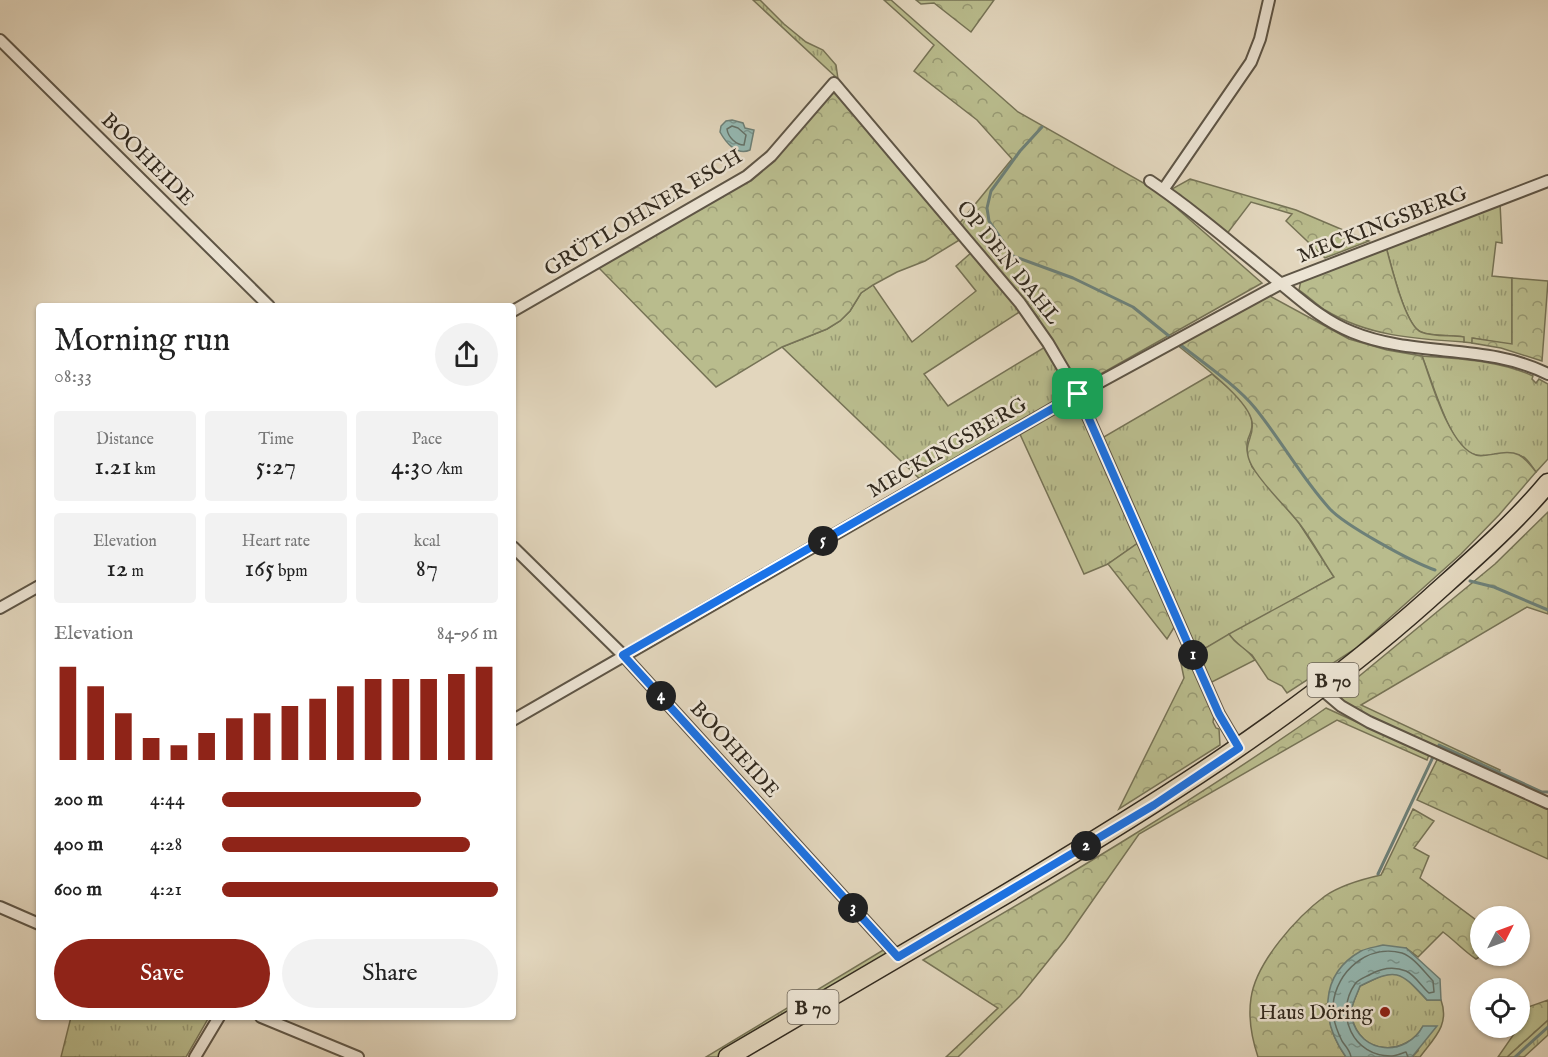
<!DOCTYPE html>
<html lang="en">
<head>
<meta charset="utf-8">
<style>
	body { margin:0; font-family:"IM FELL English",serif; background:#f2f2f2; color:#222; height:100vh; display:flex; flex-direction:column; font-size:22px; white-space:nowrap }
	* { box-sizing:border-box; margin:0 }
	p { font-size:20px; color:#767676 }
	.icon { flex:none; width:33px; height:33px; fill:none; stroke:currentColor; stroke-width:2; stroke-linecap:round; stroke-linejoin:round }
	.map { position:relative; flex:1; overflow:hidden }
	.details { position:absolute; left:36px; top:303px; width:480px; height:717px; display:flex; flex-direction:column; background:#fff; border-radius:6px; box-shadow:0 2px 4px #0004 }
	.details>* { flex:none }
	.needle { width:39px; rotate:48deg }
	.controls { position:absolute; left:1470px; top:906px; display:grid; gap:12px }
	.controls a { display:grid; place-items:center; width:60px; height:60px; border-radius:50%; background:#fff; box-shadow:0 2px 4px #0004; font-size:30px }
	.pin { position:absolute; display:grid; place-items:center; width:51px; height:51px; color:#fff; margin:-26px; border-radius:12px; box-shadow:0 3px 9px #0006 }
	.km { position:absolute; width:30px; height:30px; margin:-15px; border-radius:50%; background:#222; color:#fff; font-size:16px; line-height:30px; text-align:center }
	.round { display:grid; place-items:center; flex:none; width:63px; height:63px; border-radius:32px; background:#f2f2f2 }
	.summary { display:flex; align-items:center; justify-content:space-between; height:102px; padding:0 18px }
	h1 { font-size:33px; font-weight:600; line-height:45px }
	.metrics { display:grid; grid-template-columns:repeat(3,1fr); gap:9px; height:102px; padding:6px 18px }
	.metrics div { display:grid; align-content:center; border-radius:6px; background:#f2f2f2; text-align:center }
	.metrics b { font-size:26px; font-weight:600 }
	.metrics small { font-size:16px; font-weight:400 }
	.metrics p { font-size:16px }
	.chart { height:168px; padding:12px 18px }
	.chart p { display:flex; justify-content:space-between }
	.chart svg { width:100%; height:108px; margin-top:6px; stroke:#8f2418; stroke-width:6 }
	.cta { display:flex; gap:12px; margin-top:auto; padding:12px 18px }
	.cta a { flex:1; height:69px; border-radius:36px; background:#8f2418; color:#fff; font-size:24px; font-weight:600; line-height:69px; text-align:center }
	.cta a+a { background:#f2f2f2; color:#222 }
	ul { padding:0 18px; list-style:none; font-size:20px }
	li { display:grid; grid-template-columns:96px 72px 1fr; align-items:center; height:45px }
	li i { height:15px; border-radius:8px; background:#8f2418 }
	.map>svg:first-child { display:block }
	.grass { fill:url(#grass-tufts); stroke:#767356; stroke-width:1.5 }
	.forest { fill:url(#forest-crowns); stroke:#767356; stroke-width:1.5 }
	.garden { fill:#b9bc8d; stroke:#767356; stroke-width:1.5 }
	.water { fill:url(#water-ripples); stroke:#6d8078; stroke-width:1.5 }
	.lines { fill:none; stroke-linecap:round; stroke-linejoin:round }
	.shore { stroke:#647269; stroke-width:1.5 }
	.stream { stroke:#6d8078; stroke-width:3 }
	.street-casing { stroke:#5e5546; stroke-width:14 }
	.primary-casing { stroke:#322a1f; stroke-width:21 }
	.street { stroke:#ece4d4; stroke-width:10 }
	.primary { stroke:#e2d6bd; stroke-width:18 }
	.route-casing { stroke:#fff; stroke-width:12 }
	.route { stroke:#1a73e8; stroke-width:8 }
	.poi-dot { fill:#8f2418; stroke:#ece4d4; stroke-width:2 }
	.labels { text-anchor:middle; stroke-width:5; stroke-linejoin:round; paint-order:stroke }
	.shield { fill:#ece4d4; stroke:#6a6255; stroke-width:1.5 }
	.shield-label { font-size:20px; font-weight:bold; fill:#322a1f }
	.street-label { font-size:21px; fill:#322a1f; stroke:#ece4d4 }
	.poi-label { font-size:21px; fill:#322a1f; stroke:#ece4d4; text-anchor:end }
</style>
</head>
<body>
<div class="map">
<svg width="1548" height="1057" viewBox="0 0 1548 1057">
	<defs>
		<pattern id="grass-tufts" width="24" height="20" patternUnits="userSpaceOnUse" patternTransform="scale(1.5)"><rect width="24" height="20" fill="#b9bc8d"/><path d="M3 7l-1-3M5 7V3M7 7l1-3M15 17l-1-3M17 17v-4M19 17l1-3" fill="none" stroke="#979973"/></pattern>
		<pattern id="forest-crowns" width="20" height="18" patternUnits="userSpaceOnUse" patternTransform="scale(1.5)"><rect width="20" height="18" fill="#b9bc8d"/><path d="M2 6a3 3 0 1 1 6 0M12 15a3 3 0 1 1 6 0" fill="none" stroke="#979973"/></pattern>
		<pattern id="water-ripples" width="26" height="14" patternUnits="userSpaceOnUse" patternTransform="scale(1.5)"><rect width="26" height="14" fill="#95b9b3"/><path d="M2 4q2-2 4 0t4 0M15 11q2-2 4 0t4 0" fill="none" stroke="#7a9791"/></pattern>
	</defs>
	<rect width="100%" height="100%" fill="#e2d6bd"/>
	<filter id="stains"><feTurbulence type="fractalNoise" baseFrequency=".00333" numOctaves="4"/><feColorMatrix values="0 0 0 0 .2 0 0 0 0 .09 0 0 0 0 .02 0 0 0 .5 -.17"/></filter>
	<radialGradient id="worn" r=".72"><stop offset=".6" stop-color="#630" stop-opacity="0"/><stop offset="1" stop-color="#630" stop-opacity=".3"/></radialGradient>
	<path class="grass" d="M753,0H760L784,24L806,42L823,50L836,65L838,79Z
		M1500,203L1502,243L1496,242L1492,276L1512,278V345L1473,338L1472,343L1464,342L1463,337C1451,335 1433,337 1421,332C1405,326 1391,264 1386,247Z
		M972,252L1021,311L924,374L948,406L1045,347L1069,387L1067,395L923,482L782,347L827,329L840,321L850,311L861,293L873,285L912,342L976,291L956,266Z
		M1422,356C1459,359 1498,360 1533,376L1532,379L1536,383L1539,379L1548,384V459L1536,472C1533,468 1529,461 1525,458C1504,446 1485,463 1467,451C1448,438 1431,378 1422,356Z
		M1212,374C1226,387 1253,404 1252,425C1252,430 1250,434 1248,439C1245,448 1249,458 1252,467L1299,523L1334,577L1197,653L1102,438Z
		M1070,402L1078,406L1138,543L1108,564L1084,574L1019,432Z
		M885,949L886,954L885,959L720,1057H706Z
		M1393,973L1405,977L1427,1000H1441C1450,1025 1434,1038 1420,1057H1412L1418,1051L1423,1026C1406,1057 1360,1055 1352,1018C1349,1008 1357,995 1360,986L1381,976Z
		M71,1017H209L186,1057H61Z
		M1548,1020V1035L1524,1057H1507Z"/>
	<path class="forest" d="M884,0H891L1018,112L1156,190L1262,283L1083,384L1075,381L1037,316L959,224L1012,159L977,120L914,71L934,45Z
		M916,0H994L971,32L934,3L921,4Z
		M831,93L838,94L961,239L925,261L897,272L873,285L861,293L850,311L840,321L827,329L782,347L716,387L598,267L750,179Z
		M1190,179L1296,210L1369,241L1325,258L1286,221L1292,214L1251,202L1226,235L1170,190Z
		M1386,247C1391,264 1405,326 1421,332C1433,337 1451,335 1464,337V342C1415,339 1367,336 1325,310C1316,304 1308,296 1299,290L1301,280Z
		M1512,278L1548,281L1542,361L1501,348L1472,343V338L1512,344Z
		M1266,294L1349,339L1387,350L1422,356C1431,380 1449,447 1476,455C1481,457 1488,455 1494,454C1517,449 1523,455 1536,472L1499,515L1461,554L1355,649L1287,693L1282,686L1268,679L1252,655L1234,642L1229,634L1334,577C1322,559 1312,540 1299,523C1284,504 1264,487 1252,466C1240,444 1255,439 1252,422C1249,399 1195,360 1176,344Z
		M1548,512V614L1527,607L1361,705L1500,770L1498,775L1361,712L1342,701L1340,692L1495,564Z
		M1138,543L1175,626L1167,639L1108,564Z
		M1185,651L1214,715L1213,722L1216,728L1219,729L1220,745L1119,809L1184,678L1179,654Z
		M1326,708L1429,755L1427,760L1337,720L1139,834L1065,940L1020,996L958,1057H946L998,1008L923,960C1061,880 1196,800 1326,708Z
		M1438,758L1548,809V859L1417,800Z
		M1413,809L1434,821L1414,848L1429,856L1420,878L1480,923L1481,956L1476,959C1465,952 1454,940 1443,932L1418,957L1406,948L1327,1004C1329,1025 1334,1040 1346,1057H1258C1252,1039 1248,1018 1251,998C1256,962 1297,917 1325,896C1341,885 1363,879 1381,875Z
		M1548,1000V1020L1507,1057H1498L1514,1034L1516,1028H1520V1010Z"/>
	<path class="garden" d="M1229,634C1236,645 1248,649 1255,660L1210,683L1197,653Z"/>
	<path class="water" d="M732,120L743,123L745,128L754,130L750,150C737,156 726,143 720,132L721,126L726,121Z
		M1383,945L1406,948L1440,979L1441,1000H1427C1400,971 1397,967 1360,986C1357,995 1349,1008 1352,1018C1360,1055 1407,1057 1423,1026H1437L1412,1057H1346C1321,1022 1318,975 1361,951C1367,948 1376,947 1383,945Z"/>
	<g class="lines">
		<path class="shore" d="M732,126L738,128L746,135L744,145C736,145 728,137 727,129Z
			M1351,1057C1350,1050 1346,1047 1342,1041C1337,1031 1332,1016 1333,1005C1336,971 1368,944 1402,953C1414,957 1425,973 1433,981L1434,992L1429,993C1422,987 1415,975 1406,971C1394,966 1382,968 1371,974C1366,977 1358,979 1355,984C1334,1014 1353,1057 1392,1056C1397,1056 1402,1053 1406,1052L1408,1057"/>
		<path class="stream" d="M1042,127L1020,151L991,191L987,208L989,221L1013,256L1073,278L1133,307L1169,336
			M1178,343C1202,362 1236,385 1255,408C1281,440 1301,477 1329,508C1344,525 1412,562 1435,570
			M1470,581L1494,587L1548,610
			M1439,745L1542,792H1548
			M1378,874L1433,757
			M1515,1057L1548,1027"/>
		<defs>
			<path id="street" d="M0,40L269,306
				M1150,181C1195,211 1238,249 1280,283C1303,302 1324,321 1352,332C1415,358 1486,343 1548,374
				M1163,190L1251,62L1260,39L1269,0
				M513,311L747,176L771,156L834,83L1020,303L1048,343L1078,394L1203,678L1219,714L1239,748
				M513,547L623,655L898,957
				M0,608L39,586
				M1321,689L1341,706L1369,722L1548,803
				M513,720L1078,394L1280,284L1548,181
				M0,907L39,924
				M261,1017L358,1057
				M195,1057L219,1017"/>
			<path id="primary" d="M728,1057C817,1005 905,953 994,901C1147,810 1296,718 1429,599C1470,562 1512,526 1548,483"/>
		</defs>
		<use href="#street" class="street-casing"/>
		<use href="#primary" class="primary-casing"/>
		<use href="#street" class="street"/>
		<use href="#primary" class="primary"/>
	</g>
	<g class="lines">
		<defs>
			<path id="route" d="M1078,394L1203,678L1219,714L1239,748L1154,805L898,957L623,655Z"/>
		</defs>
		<use href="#route" class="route-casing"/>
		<use href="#route" class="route"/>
	</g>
	<circle class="poi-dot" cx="1385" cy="1012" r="6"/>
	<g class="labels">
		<g class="shield">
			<rect x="1307.5" y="663" width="51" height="34" rx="4.5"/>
			<rect x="787.5" y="990" width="51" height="34" rx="4.5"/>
		</g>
		<g class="shield-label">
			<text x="1333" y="687">B 70</text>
			<text x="813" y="1014">B 70</text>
		</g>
		<g class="street-label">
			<text transform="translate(148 159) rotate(45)" y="7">BOOHEIDE</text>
			<text transform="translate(643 212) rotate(-31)" y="7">GRÜTLOHNER ESCH</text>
			<text transform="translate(1382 224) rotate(-21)" y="7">MECKINGSBERG</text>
			<text transform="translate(1009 262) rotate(51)" y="7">OP DEN DAHL</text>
			<text transform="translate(947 447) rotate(-30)" y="7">MECKINGSBERG</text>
			<text transform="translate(735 749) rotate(48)" y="7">BOOHEIDE</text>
		</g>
		<g class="poi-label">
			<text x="1373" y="1019">Haus Döring</text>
		</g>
	</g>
	<rect width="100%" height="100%" filter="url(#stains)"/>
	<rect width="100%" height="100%" fill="url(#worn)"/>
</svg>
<div class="controls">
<a><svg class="needle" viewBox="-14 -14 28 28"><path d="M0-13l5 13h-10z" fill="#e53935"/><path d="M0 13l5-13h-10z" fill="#767676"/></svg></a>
<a><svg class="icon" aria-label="locate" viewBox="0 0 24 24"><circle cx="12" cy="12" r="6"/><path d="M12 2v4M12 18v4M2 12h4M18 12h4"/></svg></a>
</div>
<div class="pin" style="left:1078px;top:394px;background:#1e9e55"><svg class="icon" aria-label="arrive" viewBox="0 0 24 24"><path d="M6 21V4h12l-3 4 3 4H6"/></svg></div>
<b class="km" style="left:1193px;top:655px">1</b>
<b class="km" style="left:1086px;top:846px">2</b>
<b class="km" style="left:853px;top:908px">3</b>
<b class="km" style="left:661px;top:696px">4</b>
<b class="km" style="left:823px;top:541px">5</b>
<section class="details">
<div class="summary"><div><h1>Morning run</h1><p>08:33</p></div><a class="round"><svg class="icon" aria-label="share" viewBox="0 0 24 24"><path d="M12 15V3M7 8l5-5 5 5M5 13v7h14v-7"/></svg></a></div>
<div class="metrics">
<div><p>Distance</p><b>1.21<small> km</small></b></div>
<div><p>Time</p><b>5:27</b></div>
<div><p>Pace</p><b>4:30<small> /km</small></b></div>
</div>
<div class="metrics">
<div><p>Elevation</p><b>12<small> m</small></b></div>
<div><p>Heart rate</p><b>165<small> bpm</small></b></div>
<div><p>kcal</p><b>87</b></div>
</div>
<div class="chart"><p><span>Elevation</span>84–96 m</p>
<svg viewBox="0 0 160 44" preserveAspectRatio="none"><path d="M5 44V6M15 44V14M25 44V25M35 44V35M45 44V38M55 44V33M65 44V27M75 44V25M85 44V22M95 44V19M105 44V14M115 44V11M125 44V11M135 44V11M145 44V9M155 44V6"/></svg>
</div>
<ul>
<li><b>200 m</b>4:44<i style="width:72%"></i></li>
<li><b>400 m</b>4:28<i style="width:90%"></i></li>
<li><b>600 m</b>4:21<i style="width:100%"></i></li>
</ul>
<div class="cta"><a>Save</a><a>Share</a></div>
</section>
</div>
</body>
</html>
